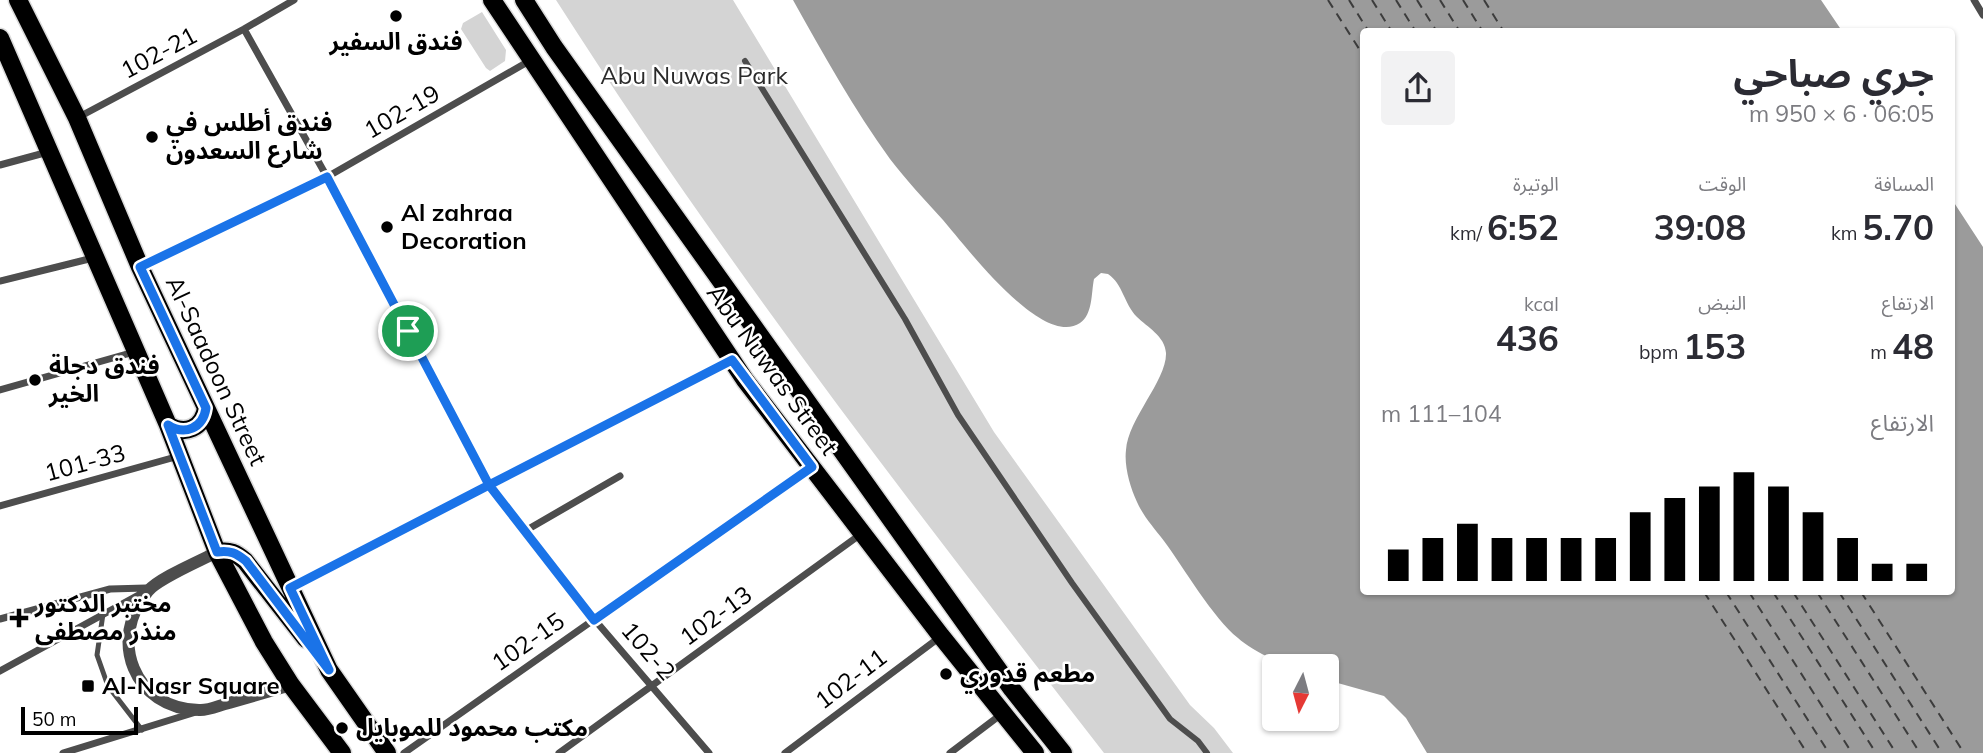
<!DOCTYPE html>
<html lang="ar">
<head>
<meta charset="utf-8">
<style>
	body { margin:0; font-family:Mulish,"Noto Sans Arabic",sans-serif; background:#f2f2f3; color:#2b2b33; direction:rtl; height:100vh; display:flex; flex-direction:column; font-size:26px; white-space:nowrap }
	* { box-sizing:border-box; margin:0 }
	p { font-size:23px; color:#7c7c81 }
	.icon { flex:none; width:38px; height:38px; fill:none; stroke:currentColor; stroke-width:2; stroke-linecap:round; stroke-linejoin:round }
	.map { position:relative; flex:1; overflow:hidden; direction:ltr }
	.details { position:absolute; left:1360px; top:28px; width:595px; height:567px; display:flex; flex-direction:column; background:#fff; border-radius:7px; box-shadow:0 2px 5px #0004; direction:rtl }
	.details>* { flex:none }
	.needle { width:46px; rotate:186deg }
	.fabs { position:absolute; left:1262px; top:654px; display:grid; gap:14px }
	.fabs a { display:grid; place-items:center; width:77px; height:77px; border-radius:7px; background:#fff; box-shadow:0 2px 5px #0004; font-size:35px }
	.scale { position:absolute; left:21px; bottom:18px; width:117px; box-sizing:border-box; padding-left:7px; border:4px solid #000; border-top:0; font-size:19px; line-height:24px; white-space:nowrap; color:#000; -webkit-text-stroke:5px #fff; paint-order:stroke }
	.pin { position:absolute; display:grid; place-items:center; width:60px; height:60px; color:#fff; margin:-30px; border:4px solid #fff; border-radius:50%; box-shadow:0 2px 7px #0007 }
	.round { display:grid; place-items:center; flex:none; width:74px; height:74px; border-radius:7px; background:#f2f2f3 }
	.summary { display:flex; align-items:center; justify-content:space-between; height:119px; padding:0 21px }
	h1 { font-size:38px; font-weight:700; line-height:52px }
	.figures { display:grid; grid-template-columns:repeat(3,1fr); gap:10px; height:119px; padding:7px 21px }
	.figures div { display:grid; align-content:center }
	.figures b { font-size:35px; font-weight:700 }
	.figures small { font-size:19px; font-weight:400 }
	.figures p { font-size:19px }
	.chart { height:196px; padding:14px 21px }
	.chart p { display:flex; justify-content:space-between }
	.chart svg { width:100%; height:126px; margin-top:7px; stroke:#000; stroke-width:6 }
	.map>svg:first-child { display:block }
	.green { fill:#d4d4d4 }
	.water { fill:#9b9b9b }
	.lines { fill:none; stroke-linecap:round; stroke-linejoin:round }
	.ferry { stroke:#3c3c3c; stroke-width:2; stroke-dasharray:9 7; stroke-linecap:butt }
	.primary-casing { stroke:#dbdbdb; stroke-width:21 }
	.service { stroke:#4d4d4d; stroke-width:5 }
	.pedestrian { stroke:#4d4d4d; stroke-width:6 }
	.minor { stroke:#4d4d4d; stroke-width:7 }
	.tertiary { stroke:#4d4d4d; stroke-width:12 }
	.primary { stroke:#000; stroke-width:18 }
	.route-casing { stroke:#fff; stroke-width:14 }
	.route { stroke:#1a73e8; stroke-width:9 }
	.poi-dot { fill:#000; stroke:#fff; stroke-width:2.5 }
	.labels { text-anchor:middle; stroke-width:5; stroke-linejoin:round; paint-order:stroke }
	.poi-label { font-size:24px; font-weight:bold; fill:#000; stroke:#fff; text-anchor:start }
	.street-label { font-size:24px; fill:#000; stroke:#fff }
	.park-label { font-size:24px; fill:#2b2b2b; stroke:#fff }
</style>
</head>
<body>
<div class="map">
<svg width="1983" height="753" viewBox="0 0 1983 753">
	<rect width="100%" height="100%" fill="#fff"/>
	<path class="green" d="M556,0H733L994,432L1190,705L1214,728L1233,753H1104C913,507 724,263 556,0Z
		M482,12L506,50L505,61L490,71L486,68L461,29L463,23Z"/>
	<path class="water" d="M793,0H1821L1842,31L1363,32V592H1951V198L1983,247V753H1427L1406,718L1384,696L1327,680L1326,667C1316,667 1305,668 1295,667C1280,665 1249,648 1238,638C1213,618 1184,568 1164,541C1155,529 1143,516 1137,502C1130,487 1124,466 1126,450C1128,419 1167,380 1166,353C1165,336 1147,327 1137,317C1124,304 1123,284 1108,274L1101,273L1094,279C1091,294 1093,314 1080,323C1042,349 964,244 943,220C925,200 906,180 890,159C854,109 823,54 793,0Z"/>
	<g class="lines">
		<path class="ferry" d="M1328,0L1363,55
			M1349,0L1369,32
			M1372,0L1392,32
			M1396,0L1416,32
			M1417,0L1437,32
			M1440,0L1460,32
			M1463,0L1483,32
			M1484,0L1504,32
			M1704,592L1807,753
			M1726,592L1829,753
			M1749,592L1852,753
			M1773,592L1876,753
			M1793,592L1896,753
			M1817,592L1920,753
			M1839,592L1942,753
			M1861,592L1964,753"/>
		<defs>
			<path id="primary" d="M18,0L77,118L140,267L329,670L387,753
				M492,0L745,380L941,636L1035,753
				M524,0L554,47L1012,689L1063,753
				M0,38L168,425L217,552L264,642L291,685L342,753
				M168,425C185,436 203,428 206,408
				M217,552C230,550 236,553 245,561L306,639"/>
		</defs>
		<use href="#primary" class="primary-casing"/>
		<path class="service" d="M103,614L97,655L108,686L142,730"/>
		<path class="pedestrian" d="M745,61L905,319L958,415L1072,583L1170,719L1198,741L1207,753"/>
		<path class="minor" d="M1974,0L1983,15
			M244,29L327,177L489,485L594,619L709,753
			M77,118L244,29L294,0
			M0,165L48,152
			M140,267L327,177L531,60
			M0,281L93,258
			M0,390L134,352
			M0,506L179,456
			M525,531L620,476
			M291,587L731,360
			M0,619L110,589L146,588
			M0,671L144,592
			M63,753L196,712
			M404,753L811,467
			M559,753L861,534
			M785,753L940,637
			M950,753L1003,713"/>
		<path class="tertiary" d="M217,552C200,561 159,578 148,591C107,639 134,709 199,710C208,711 220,705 229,703C250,697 270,691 291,685"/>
		<use href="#primary" class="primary"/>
	</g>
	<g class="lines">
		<defs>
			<path id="route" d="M408,331L327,177L140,267L206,408C203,428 185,436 168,425L217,552C230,550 236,553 246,561L329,670L290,588L489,485L594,620L812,467L732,360L489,485L408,331"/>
		</defs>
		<use href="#route" class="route-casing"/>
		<use href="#route" class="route"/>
	</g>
	<g class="poi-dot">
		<circle cx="396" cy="16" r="7"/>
		<circle cx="152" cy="137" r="7"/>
		<circle cx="387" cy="227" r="7"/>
		<circle cx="35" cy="380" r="7"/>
		<path d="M15.5 607.5h7v7h7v7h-7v7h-7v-7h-7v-7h7z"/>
		<circle cx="946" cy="674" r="7"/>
		<rect x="81" y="679" width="14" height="14" rx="3.5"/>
		<circle cx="342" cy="728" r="7"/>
	</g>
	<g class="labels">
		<g class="poi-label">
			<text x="396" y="50" text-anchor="middle">فندق السفير</text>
			<text x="166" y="131">فندق أطلس في<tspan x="166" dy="28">شارع السعدون</tspan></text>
			<text x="401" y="221">Al zahraa<tspan x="401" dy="28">Decoration</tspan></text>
			<text x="49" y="374">فندق دجلة<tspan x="49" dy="28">الخير</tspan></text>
			<text x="35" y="612">مختبر الدكتور<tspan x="35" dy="28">منذر مصطفى</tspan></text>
			<text x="960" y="682">مطعم قدوري</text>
			<text x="102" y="694">Al-Nasr Square</text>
			<text x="356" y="736">مكتب محمود للموبايل</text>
		</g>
		<g class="street-label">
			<text transform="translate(159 53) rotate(-28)" y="8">102-21</text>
			<text transform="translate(402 112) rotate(-30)" y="8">102-19</text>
			<text transform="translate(772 370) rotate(54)" y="8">Abu Nuwas Street</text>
			<text transform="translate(216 371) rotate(65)" y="8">Al-Saadoon Street</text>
			<text transform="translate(85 463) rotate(-15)" y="8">101-33</text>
			<text transform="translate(716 616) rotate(-36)" y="8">102-13</text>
			<text transform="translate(528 642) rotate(-35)" y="8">102-15</text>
			<text transform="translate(648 651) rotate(49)" y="8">102-2</text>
			<text transform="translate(851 679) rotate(-37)" y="8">102-11</text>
		</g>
		<g class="park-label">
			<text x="694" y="84">Abu Nuwas Park</text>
		</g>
	</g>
</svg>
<div class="fabs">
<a><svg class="needle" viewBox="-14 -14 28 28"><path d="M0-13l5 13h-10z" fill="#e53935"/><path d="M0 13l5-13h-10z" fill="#7c7c81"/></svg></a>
</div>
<div class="scale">50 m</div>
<div class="pin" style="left:408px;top:331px;background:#1e9e55"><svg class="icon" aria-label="arrive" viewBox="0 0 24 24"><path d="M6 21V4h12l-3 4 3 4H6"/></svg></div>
<section class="details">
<div class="summary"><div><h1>جري صباحي</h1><p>06:05 · 6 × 950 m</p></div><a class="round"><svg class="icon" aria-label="share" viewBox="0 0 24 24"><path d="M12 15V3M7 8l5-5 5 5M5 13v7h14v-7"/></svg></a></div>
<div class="figures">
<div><p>المسافة</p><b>5.70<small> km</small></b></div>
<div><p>الوقت</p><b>39:08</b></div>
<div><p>الوتيرة</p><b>6:52<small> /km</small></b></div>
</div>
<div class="figures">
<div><p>الارتفاع</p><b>48<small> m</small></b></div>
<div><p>النبض</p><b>153<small> bpm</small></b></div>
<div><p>kcal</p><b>436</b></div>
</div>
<div class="chart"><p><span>الارتفاع</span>104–111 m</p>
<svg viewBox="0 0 160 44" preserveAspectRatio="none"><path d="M5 44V33M15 44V29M25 44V24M35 44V29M45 44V29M55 44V29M65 44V29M75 44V20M85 44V15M95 44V11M105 44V6M115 44V11M125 44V20M135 44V29M145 44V38M155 44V38"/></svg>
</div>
</section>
</div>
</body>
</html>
